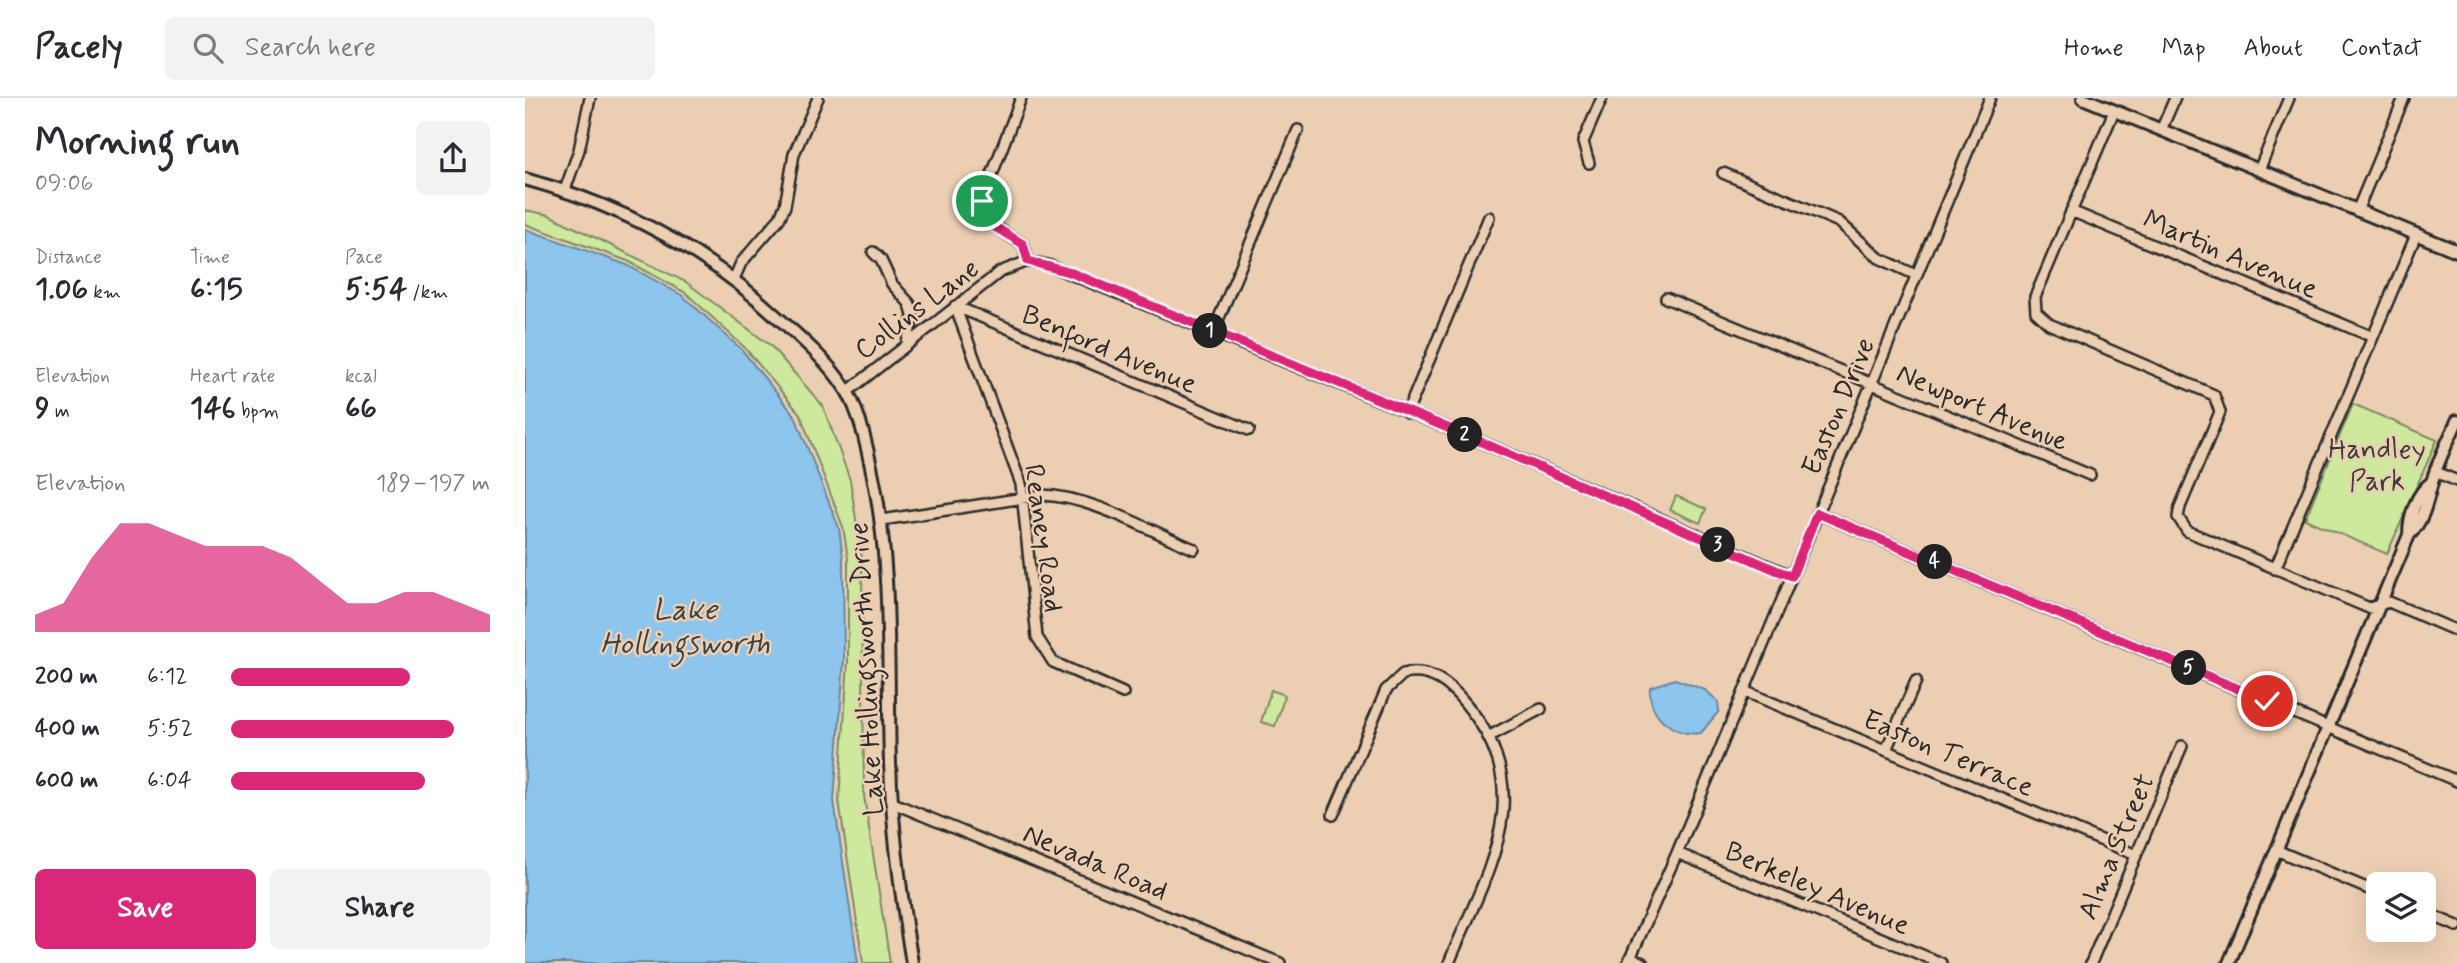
<!DOCTYPE html>
<html lang="en">
<head>
<meta charset="utf-8">
<style>
	body { margin:0; font-family:Mynerve,sans-serif; background:#f2f2f3; color:#2b2b33; height:100vh; display:flex; flex-direction:column; font-size:26px; white-space:nowrap }
	* { box-sizing:border-box; margin:0 }
	p { font-size:23px; color:#7c7c81 }
	.icon { flex:none; width:38px; height:38px; fill:none; stroke:currentColor; stroke-width:2; stroke-linecap:round; stroke-linejoin:round }
	.map { position:relative; flex:1; overflow:hidden }
	.panel { display:flex; flex-direction:column; background:#fff; width:525px }
	.panel>* { flex:none }
	.fabs { position:absolute; left:1841px; top:774px; display:grid; gap:14px }
	.fabs a { display:grid; place-items:center; width:70px; height:70px; border-radius:10px; background:#fff; box-shadow:0 7px 28px #0002; font-size:35px }
	.pin { position:absolute; display:grid; place-items:center; width:60px; height:60px; color:#fff; margin:-30px; border:4px solid #fff; border-radius:50%; box-shadow:0 2px 7px #0007 }
	.km { position:absolute; width:35px; height:35px; margin:-18px; border-radius:50%; background:#222; color:#fff; font-size:19px; line-height:35px; text-align:center }
	.round { display:grid; place-items:center; flex:none; width:74px; height:74px; border-radius:10px; background:#f2f2f3 }
	.headline { display:flex; align-items:center; justify-content:space-between; height:119px; padding:0 35px }
	h1 { font-size:38px; font-weight:700; line-height:52px }
	.metrics { display:grid; grid-template-columns:repeat(3,1fr); gap:10px; height:119px; padding:7px 35px }
	.metrics div { display:grid; align-content:center }
	.metrics b { font-size:30px; font-weight:700 }
	.metrics small { font-size:19px; font-weight:400 }
	.metrics p { font-size:19px }
	.chart { height:196px; padding:14px 35px }
	.chart p { display:flex; justify-content:space-between }
	.chart svg { width:100%; height:126px; margin-top:7px; fill:#db2777; opacity:.7 }
	.cta { display:flex; gap:14px; margin-top:auto; padding:14px 35px }
	.cta a { flex:1; height:80px; border-radius:10px; background:#db2777; color:#fff; font-size:28px; font-weight:700; line-height:80px; text-align:center }
	.cta a+a { background:#f2f2f3; color:#2b2b33 }
	ul { padding:0 35px; list-style:none; font-size:23px }
	li { display:grid; grid-template-columns:112px 84px 1fr; align-items:center; height:52px }
	li i { height:18px; border-radius:9px; background:#db2777 }
	header { display:flex; align-items:center; gap:42px; box-sizing:border-box; height:98px; padding:0 35px; background:#fff; border-bottom:2px solid #e1e1e2 }
	header strong { font-size:33px }
	nav { display:flex; gap:38px; margin-inline-start:auto; font-size:24px }
	.search { width:490px; height:63px; background:#f2f2f3; display:flex; align-items:center; gap:18px; box-sizing:border-box; padding:0 24px; border-radius:10px; color:#7c7c81; font-size:26px }
	main { display:flex; flex:1; min-height:0 }
	.map>svg:first-child { display:block }
	.green { fill:#cee89e; stroke:#7c8a64; stroke-width:2 }
	.water { fill:#8dc5ec; stroke:#66879f; stroke-width:2 }
	.lines { fill:none; stroke-linecap:round; stroke-linejoin:round }
	.minor-casing { stroke:#2b2b2b; stroke-width:14 }
	.tertiary-casing { stroke:#2b2b2b; stroke-width:16 }
	.minor { stroke:#eccfb3; stroke-width:9 }
	.tertiary { stroke:#eccfb3; stroke-width:10 }
	.route-casing { stroke:#fff; stroke-width:14 }
	.route { stroke:#db2777; stroke-width:9 }
	.labels { text-anchor:middle; stroke-width:5; stroke-linejoin:round; paint-order:stroke }
	.street-label { font-size:28px; fill:#2b2b2b; stroke:#eccfb3 }
	.park-label { font-size:28px; fill:#3b3e36; stroke:#eccfb3 }
	.water-label { font-size:30px; font-style:italic; fill:#3a4248; stroke:#eccfb3 }
</style>
</head>
<body>
<header>
<strong>Pacely</strong>
<div class="search"><svg class="icon" aria-label="search" viewBox="0 0 24 24"><circle cx="10" cy="10" r="6"/><path d="M15 15l6 6"/></svg>Search here</div>
<nav><a>Home</a><a>Map</a><a>About</a><a>Contact</a></nav>
</header>
<main>
<section class="panel">
<div class="headline"><div><h1>Morning run</h1><p>09:06</p></div><a class="round"><svg class="icon" aria-label="share" viewBox="0 0 24 24"><path d="M12 15V3M7 8l5-5 5 5M5 13v7h14v-7"/></svg></a></div>
<div class="metrics">
<div><p>Distance</p><b>1.06<small> km</small></b></div>
<div><p>Time</p><b>6:15</b></div>
<div><p>Pace</p><b>5:54<small> /km</small></b></div>
</div>
<div class="metrics">
<div><p>Elevation</p><b>9<small> m</small></b></div>
<div><p>Heart rate</p><b>146<small> bpm</small></b></div>
<div><p>kcal</p><b>66</b></div>
</div>
<div class="chart"><p><span>Elevation</span>189–197 m</p>
<svg viewBox="0 0 160 44" preserveAspectRatio="none"><path d="M0 44V38L10 34L20 18L30 6L40 6L50 10L60 14L70 14L80 14L90 18L100 26L110 34L120 34L130 30L140 30L150 34L160 38V44z"/></svg>
</div>
<ul>
<li><b>200 m</b>6:12<i style="width:69%"></i></li>
<li><b>400 m</b>5:52<i style="width:86%"></i></li>
<li><b>600 m</b>6:04<i style="width:75%"></i></li>
</ul>
<div class="cta"><a>Save</a><a>Share</a></div>
</section>
<div class="map">
<svg width="1932" height="865" viewBox="0 0 1932 865">
	<rect width="100%" height="100%" fill="#eccfb3"/>
	<filter id="ink" filterUnits="userSpaceOnUse"><feTurbulence type="fractalNoise" baseFrequency=".0143" numOctaves="2"/><feDisplacementMap in="SourceGraphic" scale="14" xChannelSelector="R" yChannelSelector="G"/><feConvolveMatrix kernelMatrix="1 2 1 2 8 2 1 2 1" color-interpolation-filters="sRGB"/></filter>
	<g filter="url(#ink)">
		<path class="green" d="M0,112L24,117L161,184L246,248L298,308L325,382L337,460L339,698L365,865H338L314,703L323,563V460L318,429L275,316L220,250L161,195L103,163L0,126Z
			M1828,306L1912,342L1862,456L1780,421Z
			M1151,398L1181,411L1175,425L1145,412Z
			M746,592L760,597L750,628L736,624Z"/>
		<path class="water" d="M0,131L102,167L158,198L217,252L270,318L314,430L318,460L319,562L309,703L333,865H0Z
			M1150,581L1180,592L1193,603L1194,613L1176,635C1148,639 1122,616 1125,589Z"/>
		<g class="lines">
			<defs>
				<path id="minor" d="M496,0L457,103C463,127 479,135 498,146L503,163
					M1589,13L1510,199L1511,214L1524,226L1689,297L1695,314L1655,409L1653,419L1662,433L1844,510L1864,504L1932,533
					M1636,32L1650,0
					M1064,65L1058,44L1077,0
					M1734,72L1764,0
					M1198,75L1314,124L1354,160L1391,177
					M40,92L54,52L65,0
					M1546,113L1848,239
					M1832,113L1879,0
					M348,154L356,162L367,186L385,206L388,218L382,245
					M209,181L216,165L254,121L260,108L269,56L293,0
					M1141,200L1565,377
					M430,208L496,386L512,539L528,564L598,595
					M430,208L724,332
					M688,234L773,32
					M322,294L475,174L503,163L523,167L947,340L1267,478
					M882,315L964,119
					M1911,374L1932,383
					M1292,415L1932,683
					M357,422L518,397C568,399 623,432 669,451
					M1750,471L1891,137
					M1219,593L1611,757
					M963,639L1016,611
					M1361,652L1391,583
					M368,705L755,865
					M808,717L861,592L878,576C905,570 924,585 941,606C1016,695 961,774 924,865
					M1751,752L1853,795
					M1152,755L1416,865
					M1899,814L1932,828
					M1105,860L1118,865
					M1103,865L1152,755L1465,0
					M1566,865L1657,648"/>
				<path id="tertiary" d="M1558,0L1932,153
					M0,81C87,105 165,143 233,202C263,229 301,259 322,293C334,314 340,341 345,364C368,464 362,563 365,665C367,731 376,799 387,865
					M1884,437C1884,418 1891,396 1907,384
					M1704,865L1884,437C1900,421 1902,401 1908,381C1913,362 1924,342 1932,323"/>
			</defs>
			<use href="#minor" class="minor-casing"/>
			<use href="#tertiary" class="tertiary-casing"/>
			<use href="#minor" class="minor"/>
			<use href="#tertiary" class="tertiary"/>
		</g>
	</g>
	<g class="lines" filter="url(#ink)">
		<defs>
			<path id="route" d="M457,103L470,129L498,146L503,163L547,175L947,340L1253,473L1267,478L1292,415L1742,603"/>
		</defs>
		<use href="#route" class="route-casing"/>
		<use href="#route" class="route"/>
	</g>
	<g class="labels">
		<g class="street-label">
			<text transform="translate(1706 155) rotate(23)" y="10">Martin Avenue</text>
			<text transform="translate(391 210) rotate(-37)" y="10">Collins Lane</text>
			<text transform="translate(585 250) rotate(23)" y="10">Benford Avenue</text>
			<text transform="translate(1312 308) rotate(-67)" y="10">Easton Drive</text>
			<text transform="translate(1458 308) rotate(23)" y="10">Newport Avenue</text>
			<text transform="translate(520 440) rotate(82)" y="10">Reaney Road</text>
			<text transform="translate(340 571) rotate(-93)" y="10">Lake Hollingsworth Drive</text>
			<text transform="translate(1424 654) rotate(23)" y="10">Easton Terrace</text>
			<text transform="translate(1590 748) rotate(-67)" y="10">Alma Street</text>
			<text transform="translate(571 763) rotate(23)" y="10">Nevada Road</text>
			<text transform="translate(1293 789) rotate(23)" y="10">Berkeley Avenue</text>
		</g>
		<g class="park-label">
			<text x="1852" y="360">Handley<tspan x="1852" dy="32">Park</tspan></text>
		</g>
		<g class="water-label">
			<text x="160" y="521">Lake<tspan x="160" dy="34">Hollingsworth</tspan></text>
		</g>
	</g>
</svg>
<div class="fabs">
<a><svg class="icon" aria-label="layers" viewBox="0 0 24 24"><path d="M12 4l9 5-9 5-9-5zM3 14l9 5 9-5"/></svg></a>
</div>
<div class="pin" style="left:457px;top:103px;background:#1e9e55"><svg class="icon" aria-label="arrive" viewBox="0 0 24 24"><path d="M6 21V4h12l-3 4 3 4H6"/></svg></div>
<div class="pin" style="left:1742px;top:603px;background:#d93025"><svg class="icon" aria-label="check" viewBox="0 0 24 24"><path d="M5 12l5 5 9-10"/></svg></div>
<b class="km" style="left:685px;top:233px">1</b>
<b class="km" style="left:940px;top:337px">2</b>
<b class="km" style="left:1193px;top:447px">3</b>
<b class="km" style="left:1410px;top:464px">4</b>
<b class="km" style="left:1664px;top:570px">5</b>
</div>
</main>
</body>
</html>
